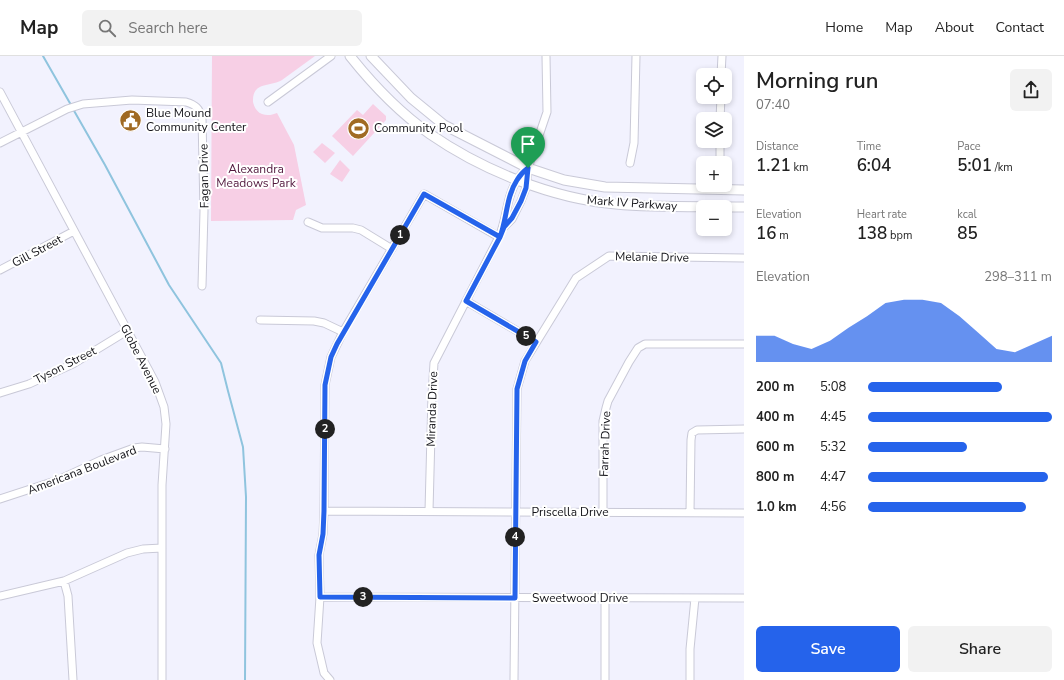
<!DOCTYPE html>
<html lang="en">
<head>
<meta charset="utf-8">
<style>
	body { margin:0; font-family:"Nunito Sans",sans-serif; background:#f2f2f2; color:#222; height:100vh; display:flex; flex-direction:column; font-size:15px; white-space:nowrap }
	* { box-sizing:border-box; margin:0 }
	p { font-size:13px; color:#767676 }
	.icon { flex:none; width:22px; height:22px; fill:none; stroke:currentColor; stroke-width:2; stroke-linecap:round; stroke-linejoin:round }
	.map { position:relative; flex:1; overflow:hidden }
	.panel { display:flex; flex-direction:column; background:#fff; width:320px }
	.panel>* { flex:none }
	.tools { position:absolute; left:696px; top:12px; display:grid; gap:8px }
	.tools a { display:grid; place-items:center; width:36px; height:36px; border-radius:6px; background:#fff; box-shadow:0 2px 6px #0003; font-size:20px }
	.pin { position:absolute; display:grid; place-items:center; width:34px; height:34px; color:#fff; margin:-41px -17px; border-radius:50% 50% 50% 0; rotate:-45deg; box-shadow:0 0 4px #0007 }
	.pin .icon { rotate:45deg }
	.km { position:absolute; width:20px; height:20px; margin:-10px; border-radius:50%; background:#222; color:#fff; font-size:11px; line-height:20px; text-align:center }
	.round { display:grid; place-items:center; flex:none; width:42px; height:42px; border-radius:6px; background:#f2f2f2 }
	.head { display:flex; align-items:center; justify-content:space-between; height:68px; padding:0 12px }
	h1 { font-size:22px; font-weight:600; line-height:30px }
	.figures { display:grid; grid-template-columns:repeat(3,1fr); gap:6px; height:68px; padding:4px 12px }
	.figures div { display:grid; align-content:center }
	.figures b { font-size:17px; font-weight:600 }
	.figures small { font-size:11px; font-weight:400 }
	.figures p { font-size:11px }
	.chart { height:112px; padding:8px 12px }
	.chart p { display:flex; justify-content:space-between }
	.chart svg { width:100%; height:72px; margin-top:4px; fill:#2563eb; opacity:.7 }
	.cta { display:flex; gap:8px; margin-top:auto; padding:8px 12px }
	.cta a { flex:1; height:46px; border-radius:6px; background:#2563eb; color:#fff; font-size:16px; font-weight:600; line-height:46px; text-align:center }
	.cta a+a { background:#f2f2f2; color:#222 }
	ul { padding:0 12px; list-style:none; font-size:13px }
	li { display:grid; grid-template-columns:64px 48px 1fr; align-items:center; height:30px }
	li i { height:10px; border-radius:5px; background:#2563eb }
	header { display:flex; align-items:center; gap:24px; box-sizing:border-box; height:56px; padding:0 20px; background:#fff; border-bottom:1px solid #e0e0e0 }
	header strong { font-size:19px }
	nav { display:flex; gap:22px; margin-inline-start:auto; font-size:14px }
	.search { width:280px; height:36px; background:#f2f2f2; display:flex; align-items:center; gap:10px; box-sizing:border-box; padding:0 14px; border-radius:6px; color:#767676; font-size:15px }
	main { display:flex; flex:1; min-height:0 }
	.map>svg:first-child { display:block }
	.green { fill:#f7cfe5 }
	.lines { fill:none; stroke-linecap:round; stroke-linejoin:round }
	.stream { stroke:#8fc4de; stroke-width:2 }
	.street-casing { stroke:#c9c9d7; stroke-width:9 }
	.secondary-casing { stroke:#c9c9d7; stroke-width:11 }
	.street { stroke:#fff; stroke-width:7 }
	.secondary { stroke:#fff; stroke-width:9 }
	.route-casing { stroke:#fff; stroke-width:8 }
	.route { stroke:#2563eb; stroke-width:5 }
	.labels { text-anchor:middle; stroke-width:4; stroke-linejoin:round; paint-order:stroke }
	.poi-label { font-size:12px; fill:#141419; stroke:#fff; text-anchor:start }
	.park-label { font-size:12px; fill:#52193e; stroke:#fff }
	.street-label { font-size:12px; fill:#141419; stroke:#fff }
</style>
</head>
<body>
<header>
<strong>Map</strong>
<div class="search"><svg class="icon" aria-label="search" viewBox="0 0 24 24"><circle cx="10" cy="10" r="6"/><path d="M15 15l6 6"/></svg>Search here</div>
<nav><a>Home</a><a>Map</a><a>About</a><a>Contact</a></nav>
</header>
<main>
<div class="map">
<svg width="744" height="624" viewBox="0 0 744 624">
	<rect width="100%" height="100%" fill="#f2f2fe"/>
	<path class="green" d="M212,0H315C304,8 293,16 282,24C271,31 252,25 253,46C254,51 257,56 262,58C267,60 272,59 277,57L294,89L306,149L296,154L293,164L211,165Z
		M373,48L386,60V64L353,100L332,80L357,54L363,59Z
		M322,87L335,97L325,107L313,96Z
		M340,104L350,114L342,126L330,118Z"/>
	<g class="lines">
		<path class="stream" d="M43,0L71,49
			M73,53L105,109L169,229L221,307L228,335L243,391L246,441L245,624"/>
		<defs>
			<path id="street" d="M721,19L722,0
				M0,36L155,326L164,351L166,368L162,429V624
				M268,46L331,0
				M720,63L721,41
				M0,87L67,53L83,48L132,44L186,46C196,49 199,52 202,62L204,155L202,230
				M630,107L634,87L636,0
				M720,107V85
				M308,166L322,172H353L361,174L392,193
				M504,171L512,163L521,145L526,132L528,112L547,56L546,0
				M0,214L74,175
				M466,245L536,286
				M260,264L314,265L324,267L343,276
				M0,337L29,328L73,308L127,275
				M0,443L58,424L101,404L134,392L142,391L165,393
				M324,455L744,457
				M429,455L432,339L434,307L499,181C507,163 506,141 517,124C520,119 524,115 528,112
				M603,456V365L606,352L608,345L629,306L638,292L645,288H744
				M690,457L691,384L692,377L697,374L744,373
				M64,525L68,540L73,624
				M0,540L64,525L127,497L143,493L162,492
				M320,541L744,542
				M605,542V624
				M330,624L324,617L317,587L320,541L319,499L323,478L324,455L325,329L331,301L343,276L424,138L499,181
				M514,624L517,333L525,305L576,222L609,200L744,202
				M690,624V593L695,542"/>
			<path id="secondary" d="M350,0C373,29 400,57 430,78C482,114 553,143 616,148C659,152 701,150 744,151
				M371,0L411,42L444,69L528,112L564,124L605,131L744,134"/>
		</defs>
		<use href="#street" class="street-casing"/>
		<use href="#secondary" class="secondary-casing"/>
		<use href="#street" class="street"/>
		<use href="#secondary" class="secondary"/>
	</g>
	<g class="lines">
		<defs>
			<path id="route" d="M528,112C524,115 520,119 517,124C506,141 507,163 500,181L424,138L337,288L331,301L325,329L324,455L323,478L319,499L320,541L515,542L517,333L525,305L536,286L466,245L500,181L504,171L512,162L521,145L526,132L528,112"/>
		</defs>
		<use href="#route" class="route-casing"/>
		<use href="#route" class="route"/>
	</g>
	<defs>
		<symbol id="civic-disc" viewBox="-11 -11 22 22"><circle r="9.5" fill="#a06a23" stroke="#fff"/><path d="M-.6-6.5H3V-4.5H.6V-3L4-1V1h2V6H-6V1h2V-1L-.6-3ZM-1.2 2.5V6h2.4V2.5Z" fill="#fff"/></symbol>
		<symbol id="stadium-disc" viewBox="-11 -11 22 22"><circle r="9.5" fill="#a06a23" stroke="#fff"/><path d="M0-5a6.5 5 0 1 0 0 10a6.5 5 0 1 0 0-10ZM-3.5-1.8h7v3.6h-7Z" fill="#fff"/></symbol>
	</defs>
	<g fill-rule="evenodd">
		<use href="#civic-disc" x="118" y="52" width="25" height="25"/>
		<use href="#stadium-disc" x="346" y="60" width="25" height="25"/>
	</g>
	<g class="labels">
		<g class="poi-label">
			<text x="146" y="61">Blue Mound<tspan x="146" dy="14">Community Center</tspan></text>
			<text x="374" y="76">Community Pool</text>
		</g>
		<g class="park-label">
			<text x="256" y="117">Alexandra<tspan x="256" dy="14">Meadows Park</tspan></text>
		</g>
		<g class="street-label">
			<text transform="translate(204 120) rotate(-91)" y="4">Fagan Drive</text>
			<text transform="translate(632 147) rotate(4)" y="4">Mark IV Parkway</text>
			<text transform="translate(37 195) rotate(-28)" y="4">Gill Street</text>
			<text transform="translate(652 201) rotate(1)" y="4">Melanie Drive</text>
			<text transform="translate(141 303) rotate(63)" y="4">Globe Avenue</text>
			<text transform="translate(65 309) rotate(-27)" y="4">Tyson Street</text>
			<text transform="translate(432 353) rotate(-88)" y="4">Miranda Drive</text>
			<text transform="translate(605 388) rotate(-88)" y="4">Farrah Drive</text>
			<text transform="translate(82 414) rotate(-21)" y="4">Americana Boulevard</text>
			<text x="570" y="460">Priscella Drive</text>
			<text x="580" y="546">Sweetwood Drive</text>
		</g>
	</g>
</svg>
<div class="tools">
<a><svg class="icon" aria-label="locate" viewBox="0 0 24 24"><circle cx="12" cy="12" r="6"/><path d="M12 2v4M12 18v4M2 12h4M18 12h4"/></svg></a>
<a><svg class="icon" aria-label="layers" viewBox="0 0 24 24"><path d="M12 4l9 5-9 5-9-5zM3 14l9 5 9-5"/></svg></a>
<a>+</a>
<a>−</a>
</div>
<div class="pin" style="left:528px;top:112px;background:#1e9e55"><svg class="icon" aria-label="arrive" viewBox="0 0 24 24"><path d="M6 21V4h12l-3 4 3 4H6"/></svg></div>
<b class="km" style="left:400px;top:179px">1</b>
<b class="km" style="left:325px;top:373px">2</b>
<b class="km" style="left:363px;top:541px">3</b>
<b class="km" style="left:515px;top:481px">4</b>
<b class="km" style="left:526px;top:280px">5</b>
</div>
<section class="panel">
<div class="head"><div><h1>Morning run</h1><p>07:40</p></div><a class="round"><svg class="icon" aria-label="share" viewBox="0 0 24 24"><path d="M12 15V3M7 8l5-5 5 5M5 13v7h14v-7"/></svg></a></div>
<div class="figures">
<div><p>Distance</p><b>1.21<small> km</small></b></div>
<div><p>Time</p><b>6:04</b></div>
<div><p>Pace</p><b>5:01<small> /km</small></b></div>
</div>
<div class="figures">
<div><p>Elevation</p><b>16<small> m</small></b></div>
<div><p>Heart rate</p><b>138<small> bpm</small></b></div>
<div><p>kcal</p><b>85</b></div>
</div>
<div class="chart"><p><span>Elevation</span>298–311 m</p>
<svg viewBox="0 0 160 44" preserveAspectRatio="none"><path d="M0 44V28L10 28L20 33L30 36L40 31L50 23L60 16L70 8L80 6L90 6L100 8L110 16L120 26L130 36L140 38L150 33L160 28V44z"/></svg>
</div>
<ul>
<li><b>200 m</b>5:08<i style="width:73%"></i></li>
<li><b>400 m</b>4:45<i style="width:100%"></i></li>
<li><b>600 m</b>5:32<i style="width:54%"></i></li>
<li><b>800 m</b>4:47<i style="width:98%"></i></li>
<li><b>1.0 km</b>4:56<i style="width:86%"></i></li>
</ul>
<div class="cta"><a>Save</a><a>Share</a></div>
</section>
</main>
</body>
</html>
